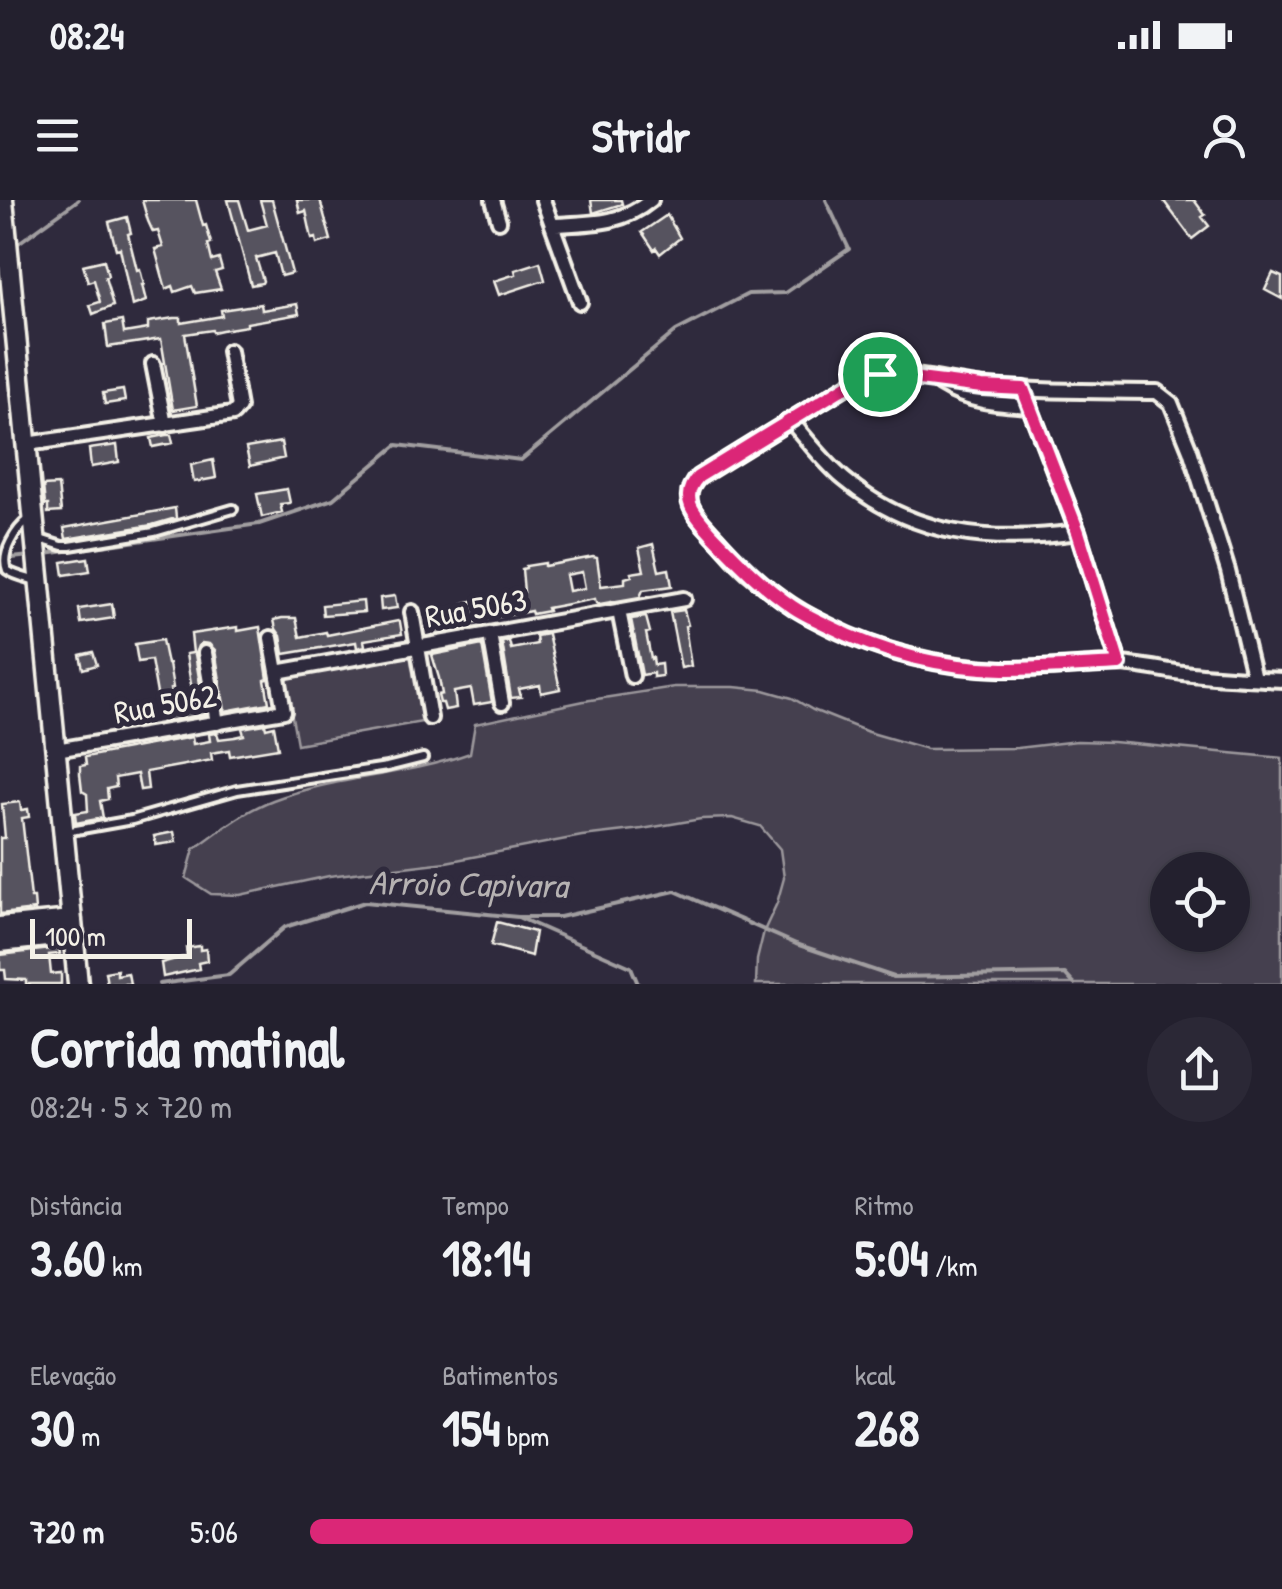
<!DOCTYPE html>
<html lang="pt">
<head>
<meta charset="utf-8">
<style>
	body { margin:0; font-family:"Patrick Hand",sans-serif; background:#2b2836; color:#f1f3f6; height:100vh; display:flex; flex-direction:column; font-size:38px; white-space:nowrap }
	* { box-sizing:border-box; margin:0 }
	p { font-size:32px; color:#a3a3aa }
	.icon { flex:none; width:55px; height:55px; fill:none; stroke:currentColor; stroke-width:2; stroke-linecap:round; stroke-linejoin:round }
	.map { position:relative; height:784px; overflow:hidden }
	.details { display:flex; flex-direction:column; background:#23202e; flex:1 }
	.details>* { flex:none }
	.buttons { position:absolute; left:1150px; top:652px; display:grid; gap:20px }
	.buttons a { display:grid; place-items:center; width:100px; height:100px; border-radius:50%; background:#23202e; box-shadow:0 5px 15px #0003,0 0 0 2px #403e4a; font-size:50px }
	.scale { position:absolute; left:30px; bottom:25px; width:162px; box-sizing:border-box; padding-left:10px; border:5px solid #f4f1e8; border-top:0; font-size:28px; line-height:35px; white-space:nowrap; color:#f4f1e8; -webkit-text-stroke:8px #2f2a3d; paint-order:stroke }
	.pin { position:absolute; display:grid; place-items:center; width:85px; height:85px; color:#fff; margin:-42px; border:5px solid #fff; border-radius:50%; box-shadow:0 2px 10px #0007 }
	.round { display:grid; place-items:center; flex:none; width:105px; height:105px; border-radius:52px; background:#2b2836 }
	.summary { display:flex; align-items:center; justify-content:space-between; height:170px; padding:0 30px }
	h1 { font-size:55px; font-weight:700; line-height:75px }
	.stats { display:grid; grid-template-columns:repeat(3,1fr); gap:15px; height:170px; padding:10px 30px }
	.stats div { display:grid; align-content:center }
	.stats b { font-size:50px; font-weight:700 }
	.stats small { font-size:28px; font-weight:400 }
	.stats p { font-size:28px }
	ul { padding:0 30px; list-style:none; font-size:32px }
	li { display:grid; grid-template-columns:160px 120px 1fr; align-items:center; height:75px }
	li i { height:25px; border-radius:12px; background:#db2777 }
	.status { display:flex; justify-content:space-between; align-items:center; height:70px; padding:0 50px; background:#23202e; direction:ltr }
	.status svg { height:28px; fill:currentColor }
	header { display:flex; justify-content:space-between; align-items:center; height:130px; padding:0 30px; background:#23202e; font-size:45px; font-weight:700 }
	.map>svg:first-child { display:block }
	.green { fill:#454050; stroke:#9c989c; stroke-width:2.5; fill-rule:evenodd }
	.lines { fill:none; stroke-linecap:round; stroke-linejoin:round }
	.stream { stroke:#a19ea0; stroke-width:4 }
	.building { fill:#56525f; stroke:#f4f1e8; stroke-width:2.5; fill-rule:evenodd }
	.lane-casing { stroke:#f4f1e8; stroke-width:14 }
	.street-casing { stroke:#f4f1e8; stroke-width:20 }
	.secondary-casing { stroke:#f4f1e8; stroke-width:25 }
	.lane { stroke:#2f2a3d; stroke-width:6 }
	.street { stroke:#2f2a3d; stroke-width:12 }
	.secondary { stroke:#2f2a3d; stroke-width:18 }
	.route-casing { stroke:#fff; stroke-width:20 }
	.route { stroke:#db2777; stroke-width:12 }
	.labels { text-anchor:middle; stroke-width:10; stroke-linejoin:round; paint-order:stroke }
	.street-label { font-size:32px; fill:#f4f1e8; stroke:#2f2a3d }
	.water-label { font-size:35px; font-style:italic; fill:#b6b2b2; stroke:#2f2a3d }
</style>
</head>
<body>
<div class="status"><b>08:24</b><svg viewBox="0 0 49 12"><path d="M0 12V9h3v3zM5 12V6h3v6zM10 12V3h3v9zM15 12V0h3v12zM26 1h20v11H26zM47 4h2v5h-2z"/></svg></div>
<header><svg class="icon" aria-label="menu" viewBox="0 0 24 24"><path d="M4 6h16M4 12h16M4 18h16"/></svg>Stridr<svg class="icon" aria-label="person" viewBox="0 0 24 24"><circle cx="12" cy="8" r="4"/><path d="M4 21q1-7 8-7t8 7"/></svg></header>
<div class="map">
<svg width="1282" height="784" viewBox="0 0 1282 784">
	<rect width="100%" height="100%" fill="#2f2a3d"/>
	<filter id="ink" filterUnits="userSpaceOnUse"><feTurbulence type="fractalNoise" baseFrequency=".01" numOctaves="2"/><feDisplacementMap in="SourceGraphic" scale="20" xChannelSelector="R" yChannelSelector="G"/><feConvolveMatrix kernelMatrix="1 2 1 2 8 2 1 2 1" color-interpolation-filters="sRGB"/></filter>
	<g filter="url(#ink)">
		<path class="green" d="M410,455L422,522L297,544L285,478Z
			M674,487H734L764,490L792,498L813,510L868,532L927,549L1017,548L1077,541L1113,542L1282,558V784H756L757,760L764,731L777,703L784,678L780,649L760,626L732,618L701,619L642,629L582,636L446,662L329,676L240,695L211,694L186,678L194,649C219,631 244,611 273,600C337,576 406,576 470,553L475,524L584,501ZM1232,670V735H1168V670Z"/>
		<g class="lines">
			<path class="stream" d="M13,47L78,0
				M45,354L259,324L333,299L397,245L521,260L676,131L748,94L785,93L849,49L826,0
				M0,371L12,358L30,356
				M520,718L631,767L638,784
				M159,784L229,775L285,727L365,702L518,717H560L675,691L796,744L894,777L1065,774L1074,784"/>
		</g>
		<path class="building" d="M142,0H196L203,26L206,25L211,43L208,44L212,61L219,59L222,70L215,72L221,89L195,93L192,86L175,92L173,86L166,89L155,49L163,47L158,31L153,32L148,21Z
			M228,0H239L248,30L267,25L260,0H272L292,73L281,76L275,53L256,58L263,81L262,83L251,85Z
			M297,0H320L331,40L317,44L316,38L312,39L306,11L300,13Z
			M591,0H621L622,4L593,13Z
			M1163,0H1194L1205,15L1202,17L1209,26L1192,39Z
			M667,15L680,38L660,54L656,48L654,50L642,32Z
			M127,17L131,33L128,34L137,70L140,69L144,85H142L146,101L132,106L120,48L116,49L109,22Z
			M104,60L108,76L105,77L113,106L93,114L90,105L100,102L94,80L88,82L83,65Z
			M540,62L545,80L499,95L494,81L516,74L515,70Z
			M1273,73L1282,77V99L1265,90Z
			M261,104L262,110L297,104L299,114L247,123V126L222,130L213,132L212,130L185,134L197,206L173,210L161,139L108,147L105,124L122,121L124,133L148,129V122L174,118H181V123L222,116L221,110Z
			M123,190L125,201L105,204L103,193Z
			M166,235H171L173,243L153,247L151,238Z
			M281,242L284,258L250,266L246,248Z
			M117,245L119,262L91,267L89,249Z
			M213,260L216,278L194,282L191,265Z
			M58,285L61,312L48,313V305H45L43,286Z
			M287,289L290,303L280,304L282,312L262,317L257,294Z
			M175,308L176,318L152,325L66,339L64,328Z
			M653,344L659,371L669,369L672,386L643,390L640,397L600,404L596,403L595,399L547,408L548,411L532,414L531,411L476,421V423L468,424L469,428L445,432L444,430L437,431L436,428L427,429L425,418L434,416L432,408L440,407L442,414L459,411V408L465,407L464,403L472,401L474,408L514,401L513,394L524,392L522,369L526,368V366L545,363V366L593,357L597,358L601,386L625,383V378L632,376L631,373L644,371L639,348ZM582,372L585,388L569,391L566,375Z
			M88,358L90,371L64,375L62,362Z
			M395,396L397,408L381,410L380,398Z
			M363,401L364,412L323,415L322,405Z
			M112,404L114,418L81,423L79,409Z
			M684,410L688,425L685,426L691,466L681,468L670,412Z
			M646,417L650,432L646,433L651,459L653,458L654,465L661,464L662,476L653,477V473L642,475L631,419Z
			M282,418H296L300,437L326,432L327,435L398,421L400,422L402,434L364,440L365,446L357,448L356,442L284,454L281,436L276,429L274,420Z
			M238,427V431L260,427L268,479L265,480L269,503L225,511L215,450L209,444L202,443L198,446L195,454L205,514L162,522L151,460L138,462L135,444L162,440L167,464H169L173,488L170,489L175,512L195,509L186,454L193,453L191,434Z
			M548,434L560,489L541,493L540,485L519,489L521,497L511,498L502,442L509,441L511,449L537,444L536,436Z
			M482,445L492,502L474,505L471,489L454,492L456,508L445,510L443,503H440L438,495L442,494L439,478L432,455Z
			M93,452L97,465L83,469L80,455Z
			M265,524L266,528L274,526L278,548L230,556L229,550L211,553L212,560L146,572L148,589L140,590L137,574L115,578L116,587L107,589L108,599L100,601L103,618L76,623L75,613L88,611L87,594L82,591L80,574V566L86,565L85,557L192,537L193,544L210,541L209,534L217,533L219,539L235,537L244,535L242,528Z
			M20,602L21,610L28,609L29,617L22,618L31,698H34L35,710L0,714V638H5L2,604Z
			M174,632L176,642L156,645L154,636Z
			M497,722L535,732L531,756L491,745Z
			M200,746V750L206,749L207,761L198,763L199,769L163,777L161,763L187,756L186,748Z
			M59,748L60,754L49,755L51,774L61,773V784H26V780L6,779L5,770H0V755Z
			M117,770V775L128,773L130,784H107L105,772Z"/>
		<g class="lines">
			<defs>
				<path id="lane" d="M29,319C16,329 0,353 7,370C15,376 27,378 37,381
					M37,338L62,346H70L154,332L233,309
					M65,632L132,620L237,590L387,567L423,558"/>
				<path id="street" d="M493,0L499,21
					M543,0L580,102
					M552,25C590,23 621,25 651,0
					M153,164L165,225
					M940,184C968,202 998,204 1030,206
					M1023,189L1078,332L1119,464
					M791,221C808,241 824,262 844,279C913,337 992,344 1078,332
					M27,244L233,214L239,207L229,151
					M619,411L632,476
					M412,412L430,518
					M490,434L502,503
					M205,453L217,523
					M277,472L684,399
					M1254,478L1228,371L1190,250L1171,203L1157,192C1100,191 1041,192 984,187C941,183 894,164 853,182L699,277C677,299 697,317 713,334C725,347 736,362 749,373C819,435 908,465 1001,469C1039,470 1077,465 1115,464C1137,464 1161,470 1183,473C1216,477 1249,478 1282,480
					M56,550L284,511L271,438"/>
				<path id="secondary" d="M3,0L78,784
					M0,727L72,720
					M0,742L74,734"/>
			</defs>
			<use href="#lane" class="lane-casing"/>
			<use href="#street" class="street-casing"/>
			<use href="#secondary" class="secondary-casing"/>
			<use href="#lane" class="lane"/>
			<use href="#street" class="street"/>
			<use href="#secondary" class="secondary"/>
		</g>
	</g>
	<g class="lines" filter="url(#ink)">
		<defs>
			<path id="route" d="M880,174L982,187L1023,189L1078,332L1119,464C1081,466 1042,469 1004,469C941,468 882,453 827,425C815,419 803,414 793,407C763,387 738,361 713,335C697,317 677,299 698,277L853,182Z"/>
		</defs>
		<use href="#route" class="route-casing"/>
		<use href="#route" class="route"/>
	</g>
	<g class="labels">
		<g class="street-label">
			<text transform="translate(476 408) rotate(-10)" y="11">Rua 5063</text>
			<text transform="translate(165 504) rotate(-10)" y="11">Rua 5062</text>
		</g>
		<g class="water-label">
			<text transform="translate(468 684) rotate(1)" y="12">Arroio Capivara</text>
		</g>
	</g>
</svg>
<div class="buttons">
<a><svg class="icon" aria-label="locate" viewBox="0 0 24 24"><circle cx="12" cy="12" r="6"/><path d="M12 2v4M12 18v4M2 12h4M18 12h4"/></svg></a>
</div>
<div class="scale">100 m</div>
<div class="pin" style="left:880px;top:174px;background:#1e9e55"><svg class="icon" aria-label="arrive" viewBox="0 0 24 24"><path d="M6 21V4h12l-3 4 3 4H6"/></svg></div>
</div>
<section class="details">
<div class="summary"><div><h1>Corrida matinal</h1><p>08:24 · 5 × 720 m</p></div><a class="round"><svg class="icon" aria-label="share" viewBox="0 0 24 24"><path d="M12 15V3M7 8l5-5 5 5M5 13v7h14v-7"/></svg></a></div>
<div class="stats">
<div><p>Distância</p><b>3.60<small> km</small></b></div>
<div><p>Tempo</p><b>18:14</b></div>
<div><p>Ritmo</p><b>5:04<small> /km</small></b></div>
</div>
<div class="stats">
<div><p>Elevação</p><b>30<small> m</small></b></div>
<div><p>Batimentos</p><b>154<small> bpm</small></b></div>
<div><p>kcal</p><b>268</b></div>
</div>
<ul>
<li><b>720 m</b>5:06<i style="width:64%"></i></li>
</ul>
</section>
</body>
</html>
